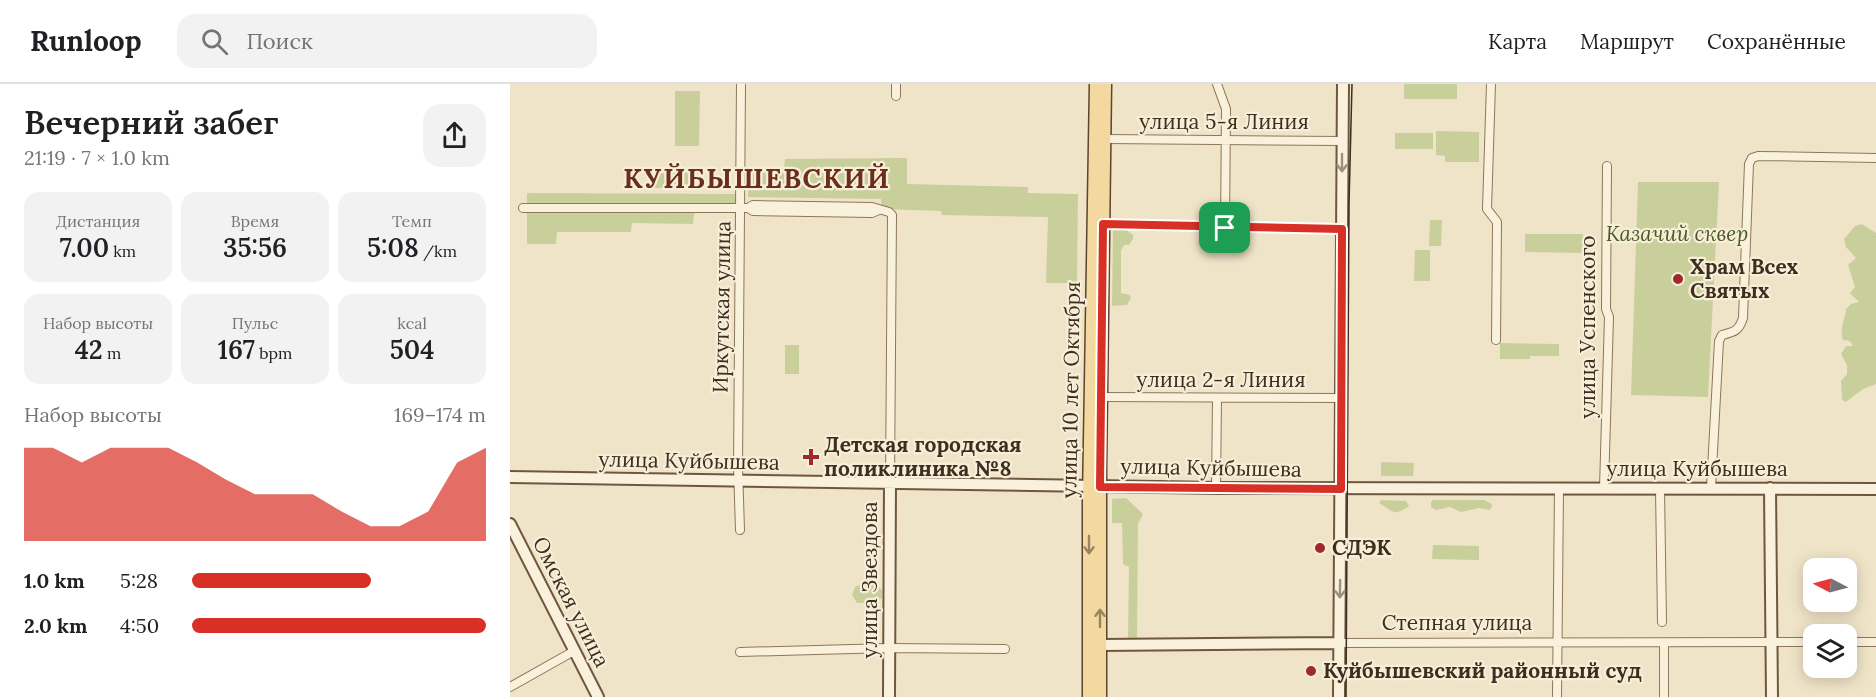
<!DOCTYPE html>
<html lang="ru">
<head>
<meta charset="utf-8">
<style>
	body { margin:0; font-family:Lora,serif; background:#f2f2f2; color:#202124; height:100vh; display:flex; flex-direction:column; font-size:22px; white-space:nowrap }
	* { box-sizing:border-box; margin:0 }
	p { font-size:20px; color:#757577 }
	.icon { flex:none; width:33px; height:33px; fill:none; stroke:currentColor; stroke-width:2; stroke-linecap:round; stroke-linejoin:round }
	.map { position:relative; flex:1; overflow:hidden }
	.panel { display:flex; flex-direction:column; background:#fff; width:510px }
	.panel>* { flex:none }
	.needle { width:39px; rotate:276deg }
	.tools { position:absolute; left:1293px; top:474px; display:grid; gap:12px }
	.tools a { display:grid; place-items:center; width:54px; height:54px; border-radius:12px; background:#fff; box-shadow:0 3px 15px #0003; font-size:30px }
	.pin { position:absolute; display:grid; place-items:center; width:51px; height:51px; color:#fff; margin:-26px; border-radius:12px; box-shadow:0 3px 9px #0006 }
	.round { display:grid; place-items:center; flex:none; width:63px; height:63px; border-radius:18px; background:#f2f2f2 }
	.overview { display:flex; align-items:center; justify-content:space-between; height:102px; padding:0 24px }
	h1 { font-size:33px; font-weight:600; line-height:45px }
	.metrics { display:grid; grid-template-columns:repeat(3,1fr); gap:9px; height:102px; padding:6px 24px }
	.metrics div { display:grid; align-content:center; border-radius:15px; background:#f2f2f2; text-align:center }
	.metrics b { font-size:26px; font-weight:600 }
	.metrics small { font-size:16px; font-weight:400 }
	.metrics p { font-size:16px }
	.chart { height:168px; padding:12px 24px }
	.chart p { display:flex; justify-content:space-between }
	.chart svg { width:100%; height:108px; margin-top:6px; fill:#d93025; opacity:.7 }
	ul { padding:0 24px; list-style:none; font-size:20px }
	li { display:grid; grid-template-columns:96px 72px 1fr; align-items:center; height:45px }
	li i { height:15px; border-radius:8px; background:#d93025 }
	header { display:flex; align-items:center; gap:36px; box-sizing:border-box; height:84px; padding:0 30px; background:#fff; border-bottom:2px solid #e0e0e0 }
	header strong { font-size:28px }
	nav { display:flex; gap:33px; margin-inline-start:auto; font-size:21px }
	.search { width:420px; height:54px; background:#f2f2f2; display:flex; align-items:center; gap:15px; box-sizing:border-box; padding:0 21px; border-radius:18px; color:#757577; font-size:22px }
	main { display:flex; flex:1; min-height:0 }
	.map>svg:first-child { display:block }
	.green { fill:#c9cf9b }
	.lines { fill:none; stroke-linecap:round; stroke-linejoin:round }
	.street-casing { stroke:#8d765c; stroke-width:10 }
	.secondary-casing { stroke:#6f573f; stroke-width:14 }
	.primary-casing { stroke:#5b4430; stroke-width:15 }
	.street { stroke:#faf1dc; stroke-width:8 }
	.secondary { stroke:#faf1dc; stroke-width:10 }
	.primary { stroke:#f3d9a0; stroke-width:12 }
	.tram { stroke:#3d2e20; stroke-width:1.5 }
	.oneway { stroke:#9c907e }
	.oneway2 { stroke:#988460 }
	.route-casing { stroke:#fff; stroke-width:12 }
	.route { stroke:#d93025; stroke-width:8 }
	.poi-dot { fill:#9e2a2b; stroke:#f7eed8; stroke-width:2 }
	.labels { text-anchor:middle; stroke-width:4.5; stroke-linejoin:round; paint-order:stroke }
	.street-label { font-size:21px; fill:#3d2e20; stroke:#f7eed8 }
	.park-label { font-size:21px; font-style:italic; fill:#4d5a26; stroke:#f7eed8 }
	.poi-label { font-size:21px; font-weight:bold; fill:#3d2e20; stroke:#f7eed8; text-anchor:start }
	.district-label { font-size:27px; font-weight:bold; letter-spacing:1.5px; fill:#6b2e1e; stroke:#f7eed8 }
</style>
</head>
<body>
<header>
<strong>Runloop</strong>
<div class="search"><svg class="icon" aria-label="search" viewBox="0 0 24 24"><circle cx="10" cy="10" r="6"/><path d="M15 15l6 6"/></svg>Поиск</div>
<nav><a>Карта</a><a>Маршрут</a><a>Сохранённые</a></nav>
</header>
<main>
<section class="panel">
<div class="overview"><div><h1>Вечерний забег</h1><p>21:19 · 7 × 1.0 km</p></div><a class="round"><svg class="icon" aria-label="share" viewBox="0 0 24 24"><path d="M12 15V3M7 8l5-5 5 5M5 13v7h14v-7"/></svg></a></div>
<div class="metrics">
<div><p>Дистанция</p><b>7.00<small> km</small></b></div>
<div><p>Время</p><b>35:56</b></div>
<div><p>Темп</p><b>5:08<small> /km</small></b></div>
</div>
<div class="metrics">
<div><p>Набор высоты</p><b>42<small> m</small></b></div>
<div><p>Пульс</p><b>167<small> bpm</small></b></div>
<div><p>kcal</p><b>504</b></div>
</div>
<div class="chart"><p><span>Набор высоты</span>169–174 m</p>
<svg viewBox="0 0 160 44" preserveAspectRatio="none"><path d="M0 44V6L10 6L20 12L30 6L40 6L50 6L60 12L70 19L80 25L90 25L100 25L110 32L120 38L130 38L140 32L150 12L160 6V44z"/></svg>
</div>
<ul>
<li><b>1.0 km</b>5:28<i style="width:61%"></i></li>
<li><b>2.0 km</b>4:50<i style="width:100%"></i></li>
</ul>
</section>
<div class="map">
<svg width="1366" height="613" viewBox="0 0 1366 613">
	<rect width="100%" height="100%" fill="#f0e4c8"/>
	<path class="green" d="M894,0H947V15H894Z
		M165,7H190L189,62H165Z
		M926,47L969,48V78H935V72L926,71Z
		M885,49H923V65H885Z
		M397,74V100L518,103V109L568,110L567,199H536L538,133L432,131L431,127L372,125L371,115L238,113V92L246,85L274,86L275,75Z
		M141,84H181V104H141Z
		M1128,98H1209L1198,313L1121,311Z
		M17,109L227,110V126L187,127L184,130L183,140L122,139L121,148H47L46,160H17Z
		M920,136H932L931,162H919Z
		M1352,140L1366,149V300L1353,305L1336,318L1332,316L1331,297L1337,290V281L1331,270L1336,262H1343L1340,257L1333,256C1329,243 1335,237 1336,225L1341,220L1349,218L1340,209L1345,203L1338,181L1346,174L1336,163L1334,155L1345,142Z
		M603,144H614L623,151V155L619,161H614L611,167V209L620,211L621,214L617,221L602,222Z
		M1015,150H1073V169L1015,168Z
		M905,166H920V197H904Z
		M990,259L1049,260V272H1020V275H990Z
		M275,261H289V290H275Z
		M871,378L904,379L903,392H871Z
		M616,414L633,430L628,440L627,559H621L618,555L619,483L613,480L612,439H602V415Z
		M871,416L896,417L899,422C883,433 885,428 869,419Z
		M923,416H974L982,420V423L979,426L969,424L951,428L940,423L926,426L921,423V418Z
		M923,461L969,462V476L922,475Z
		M349,501H367L372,506V514L364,519H347L342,511L345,503Z"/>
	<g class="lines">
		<defs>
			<path id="street" d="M386,0V12
				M707,0L716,25L715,144
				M981,0L977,125L987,138L986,256
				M595,55L832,57
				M13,124H238L243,127L362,129L369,126
				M238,124L243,121L362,123L379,128L382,131L380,399
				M593,140L832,145
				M590,313L832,314
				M706,404L707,315
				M1094,404L1099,233L1096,225L1097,82
				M1150,404L1152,538
				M1201,404L1209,257L1212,251C1224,248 1229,247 1233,234L1239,80L1242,74L1248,72L1366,74
				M230,446L228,383L231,0
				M1336,558H1366
				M829,559L1304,558
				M1154,559V613
				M230,568L379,564L495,565
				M0,603L64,567
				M1047,613L1049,404"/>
			<path id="secondary" d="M0,393L711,404L1366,405
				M1260,404L1262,613
				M0,440L88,613
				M590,561L829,559
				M379,613L380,399
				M829,613L833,0"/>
			<path id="primary" d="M579,613V417L586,0
				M590,613V385L595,0"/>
		</defs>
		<use href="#street" class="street-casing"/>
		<use href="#secondary" class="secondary-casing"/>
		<use href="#primary" class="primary-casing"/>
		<use href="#street" class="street"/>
		<use href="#secondary" class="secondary"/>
		<use href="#primary" class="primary"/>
		<path class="tram" d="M836,613L839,120L842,0"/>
	</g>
	<defs><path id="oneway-shaft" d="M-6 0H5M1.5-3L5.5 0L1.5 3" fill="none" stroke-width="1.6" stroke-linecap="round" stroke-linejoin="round" transform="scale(1.5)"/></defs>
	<g class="oneway">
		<use href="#oneway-shaft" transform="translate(832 79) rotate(90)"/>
		<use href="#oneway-shaft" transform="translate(830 505) rotate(91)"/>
	</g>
	<g class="oneway2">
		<use href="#oneway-shaft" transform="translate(579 461) rotate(90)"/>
		<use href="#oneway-shaft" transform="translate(590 534) rotate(-90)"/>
	</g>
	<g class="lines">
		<defs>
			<path id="route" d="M593,140L832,145L831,405L590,403Z"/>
		</defs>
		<use href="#route" class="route-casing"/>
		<use href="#route" class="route"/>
	</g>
	<g class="poi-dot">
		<circle cx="1168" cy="195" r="6"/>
		<path d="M298 364h6v6h6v6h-6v6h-6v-6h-6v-6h6z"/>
		<circle cx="810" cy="464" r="6"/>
		<circle cx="801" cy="587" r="6"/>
	</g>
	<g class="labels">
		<g class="street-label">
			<text x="714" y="45">улица 5-я Линия</text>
			<text transform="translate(212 223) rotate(-89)" y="7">Иркутская улица</text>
			<text transform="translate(1078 243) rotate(-90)" y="7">улица Успенского</text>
			<text x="711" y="303">улица 2-я Линия</text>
			<text transform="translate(561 306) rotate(-89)" y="7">улица 10 лет Октября</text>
			<text transform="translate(179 377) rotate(1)" y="7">улица Куйбышева</text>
			<text transform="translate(701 384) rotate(1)" y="7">улица Куйбышева</text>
			<text x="1187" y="392">улица Куйбышева</text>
			<text transform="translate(360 496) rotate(-90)" y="7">улица Звездова</text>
			<text transform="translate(61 518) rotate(63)" y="7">Омская улица</text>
			<text x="947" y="546">Степная улица</text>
		</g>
		<g class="park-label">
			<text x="1167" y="157">Казачий сквер</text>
		</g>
		<g class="poi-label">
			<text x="1180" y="190">Храм Всех<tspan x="1180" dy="24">Святых</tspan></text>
			<text x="314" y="368">Детская городская<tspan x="314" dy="24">поликлиника №8</tspan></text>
			<text x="822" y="471">СДЭК</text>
			<text x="813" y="594">Куйбышевский районный суд</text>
		</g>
		<g class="district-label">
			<text x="247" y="104">КУЙБЫШЕВСКИЙ</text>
		</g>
	</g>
</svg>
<div class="tools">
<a><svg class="needle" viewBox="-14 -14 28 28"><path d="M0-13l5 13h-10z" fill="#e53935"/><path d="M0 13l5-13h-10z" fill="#757577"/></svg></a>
<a><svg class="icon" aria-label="layers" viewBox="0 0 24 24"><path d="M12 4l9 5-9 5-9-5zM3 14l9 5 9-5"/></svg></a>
</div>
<div class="pin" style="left:715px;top:144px;background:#1e9e55"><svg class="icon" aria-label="arrive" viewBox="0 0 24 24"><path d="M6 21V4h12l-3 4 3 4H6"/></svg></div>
</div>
</main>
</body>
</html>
